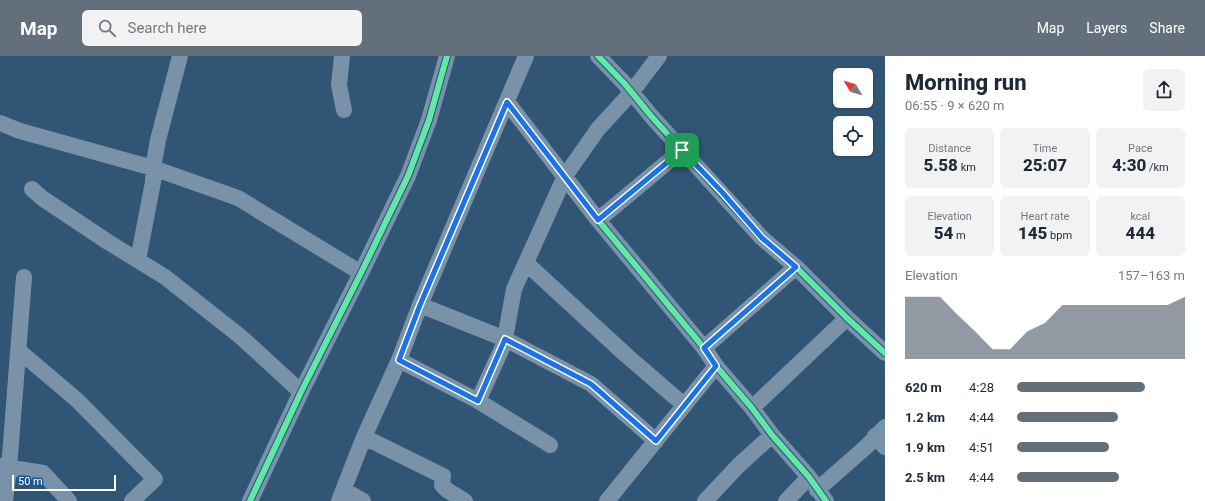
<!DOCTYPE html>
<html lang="en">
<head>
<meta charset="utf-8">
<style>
	body { margin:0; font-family:Roboto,sans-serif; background:#f2f2f3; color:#1f2937; height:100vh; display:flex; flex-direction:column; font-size:15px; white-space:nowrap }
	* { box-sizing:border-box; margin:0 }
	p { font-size:13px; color:#747a83 }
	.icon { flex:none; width:22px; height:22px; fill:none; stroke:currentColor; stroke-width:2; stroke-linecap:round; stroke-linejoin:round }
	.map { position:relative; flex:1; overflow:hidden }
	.panel { display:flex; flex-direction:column; background:#fff; width:320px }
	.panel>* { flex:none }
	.needle { width:26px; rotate:308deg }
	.buttons { position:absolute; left:833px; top:12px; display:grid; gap:8px }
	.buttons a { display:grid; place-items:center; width:40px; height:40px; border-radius:6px; background:#fff; box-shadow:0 1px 3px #0004; font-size:20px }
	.scale { position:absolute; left:12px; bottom:10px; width:104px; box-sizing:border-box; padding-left:4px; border:2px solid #fff; border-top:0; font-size:11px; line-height:14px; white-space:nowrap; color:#fff; -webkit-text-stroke:3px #16578f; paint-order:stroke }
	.pin { position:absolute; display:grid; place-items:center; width:34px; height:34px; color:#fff; margin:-17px; border-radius:8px; box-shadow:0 2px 6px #0006 }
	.round { display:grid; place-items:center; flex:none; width:42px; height:42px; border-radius:6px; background:#f2f2f3 }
	.summary { display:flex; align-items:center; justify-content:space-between; height:68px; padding:0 20px }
	h1 { font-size:22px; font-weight:800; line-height:30px }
	.figures { display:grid; grid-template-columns:repeat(3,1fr); gap:6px; height:68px; padding:4px 20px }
	.figures div { display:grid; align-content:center; border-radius:6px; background:#f2f2f3; text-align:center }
	.figures b { font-size:17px; font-weight:800 }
	.figures small { font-size:11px; font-weight:400 }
	.figures p { font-size:11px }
	.chart { height:112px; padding:8px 20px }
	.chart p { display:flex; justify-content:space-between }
	.chart svg { width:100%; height:72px; margin-top:4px; fill:#636f7b; opacity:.7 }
	ul { padding:0 20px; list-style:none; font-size:13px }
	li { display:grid; grid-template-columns:64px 48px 1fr; align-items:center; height:30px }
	li i { height:10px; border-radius:5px; background:#636f7b }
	header { display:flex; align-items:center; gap:24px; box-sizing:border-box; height:56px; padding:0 20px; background:#636f7b; color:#fff }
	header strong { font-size:19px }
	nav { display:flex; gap:22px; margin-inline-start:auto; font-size:14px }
	.search { width:280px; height:36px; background:#f2f2f3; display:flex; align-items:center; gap:10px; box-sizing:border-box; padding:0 14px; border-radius:6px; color:#747a83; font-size:15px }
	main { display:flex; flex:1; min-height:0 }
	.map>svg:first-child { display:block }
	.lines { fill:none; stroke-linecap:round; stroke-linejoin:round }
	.minor { stroke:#7992a7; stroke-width:16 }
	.cycleway-casing { stroke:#16578f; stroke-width:8 }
	.cycleway { stroke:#66e7a1; stroke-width:6 }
	.route-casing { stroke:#fff; stroke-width:8 }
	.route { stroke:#1a73e8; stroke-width:5 }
</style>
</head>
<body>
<header>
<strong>Map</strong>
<div class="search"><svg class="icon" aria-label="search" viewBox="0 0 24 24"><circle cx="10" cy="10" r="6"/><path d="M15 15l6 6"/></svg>Search here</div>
<nav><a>Map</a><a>Layers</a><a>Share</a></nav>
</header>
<main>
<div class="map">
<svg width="885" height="445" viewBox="0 0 885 445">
	<rect width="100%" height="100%" fill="#315574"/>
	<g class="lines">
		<path class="minor" d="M342,0L339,29L344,54
			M598,0L624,27L652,61L762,182L796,211L847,262L885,297
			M507,46L598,164L704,292L716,310L752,352L772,379L809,421L826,445
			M0,67L20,75L153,112L238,142L361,217
			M32,133L42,142L108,186L165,221L241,281L301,336
			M598,164L682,94
			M138,204L153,126V112L158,84L180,0
			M526,207L626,299L684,349
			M420,249L505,283L591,328L656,385
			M704,292L796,211
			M18,294L77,344L155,423L132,445
			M399,304L478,345L550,389
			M478,345L504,288L514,233L565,120L598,73L631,37L659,0
			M752,352L847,262
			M875,380L885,391
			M364,381L443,420L442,429L447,434L465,445
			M0,410L43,417L69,445
			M344,434L363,445
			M817,434L867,390L885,371
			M5,445L9,412L24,221
			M250,445L301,336L361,217L408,120L429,64L447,0
			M339,445L364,381L399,304L420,249L526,0
			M607,445L716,310
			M705,445L739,409L772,379
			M786,445L809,421"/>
		<defs>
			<path id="cycleway" d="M598,0L624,27L652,61L762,182L796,211L847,262L885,297
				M507,46L598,164L704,292L716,310L752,352L772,379L809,421L826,445
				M250,445L301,336L361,217L408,120L429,64L447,0"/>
		</defs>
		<use href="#cycleway" class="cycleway-casing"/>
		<use href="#cycleway" class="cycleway"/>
	</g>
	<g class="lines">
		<defs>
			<path id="route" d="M507,46L598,164L682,94L722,136L762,182L796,211L704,292L716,310L656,385L591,328L505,283L478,345L399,304L420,249Z"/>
		</defs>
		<use href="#route" class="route-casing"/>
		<use href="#route" class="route"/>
	</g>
</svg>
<div class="buttons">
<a><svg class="needle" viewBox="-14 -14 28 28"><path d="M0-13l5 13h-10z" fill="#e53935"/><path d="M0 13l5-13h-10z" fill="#747a83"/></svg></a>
<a><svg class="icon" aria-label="locate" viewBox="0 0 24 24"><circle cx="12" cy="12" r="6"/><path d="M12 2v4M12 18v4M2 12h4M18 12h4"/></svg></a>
</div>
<div class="scale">50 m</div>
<div class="pin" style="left:682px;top:94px;background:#1e9e55"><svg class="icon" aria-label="arrive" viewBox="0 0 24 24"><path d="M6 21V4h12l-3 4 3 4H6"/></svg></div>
</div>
<section class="panel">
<div class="summary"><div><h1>Morning run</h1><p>06:55 · 9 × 620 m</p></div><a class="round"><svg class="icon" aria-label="share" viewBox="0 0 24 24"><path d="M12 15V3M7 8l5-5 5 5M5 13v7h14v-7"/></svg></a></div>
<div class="figures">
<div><p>Distance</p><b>5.58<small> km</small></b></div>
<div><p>Time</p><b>25:07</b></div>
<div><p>Pace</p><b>4:30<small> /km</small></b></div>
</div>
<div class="figures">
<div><p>Elevation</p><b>54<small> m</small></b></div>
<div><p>Heart rate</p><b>145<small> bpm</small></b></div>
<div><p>kcal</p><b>444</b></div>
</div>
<div class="chart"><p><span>Elevation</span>157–163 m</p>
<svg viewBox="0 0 160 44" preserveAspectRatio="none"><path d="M0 44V6L10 6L20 6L30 17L40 27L50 38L60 38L70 27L80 22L90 11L100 11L110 11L120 11L130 11L140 11L150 11L160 6V44z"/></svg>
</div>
<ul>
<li><b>620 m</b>4:28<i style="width:76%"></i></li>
<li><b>1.2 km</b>4:44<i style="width:60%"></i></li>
<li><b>1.9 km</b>4:51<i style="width:55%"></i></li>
<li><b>2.5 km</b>4:44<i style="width:61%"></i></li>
</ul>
</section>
</main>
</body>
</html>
